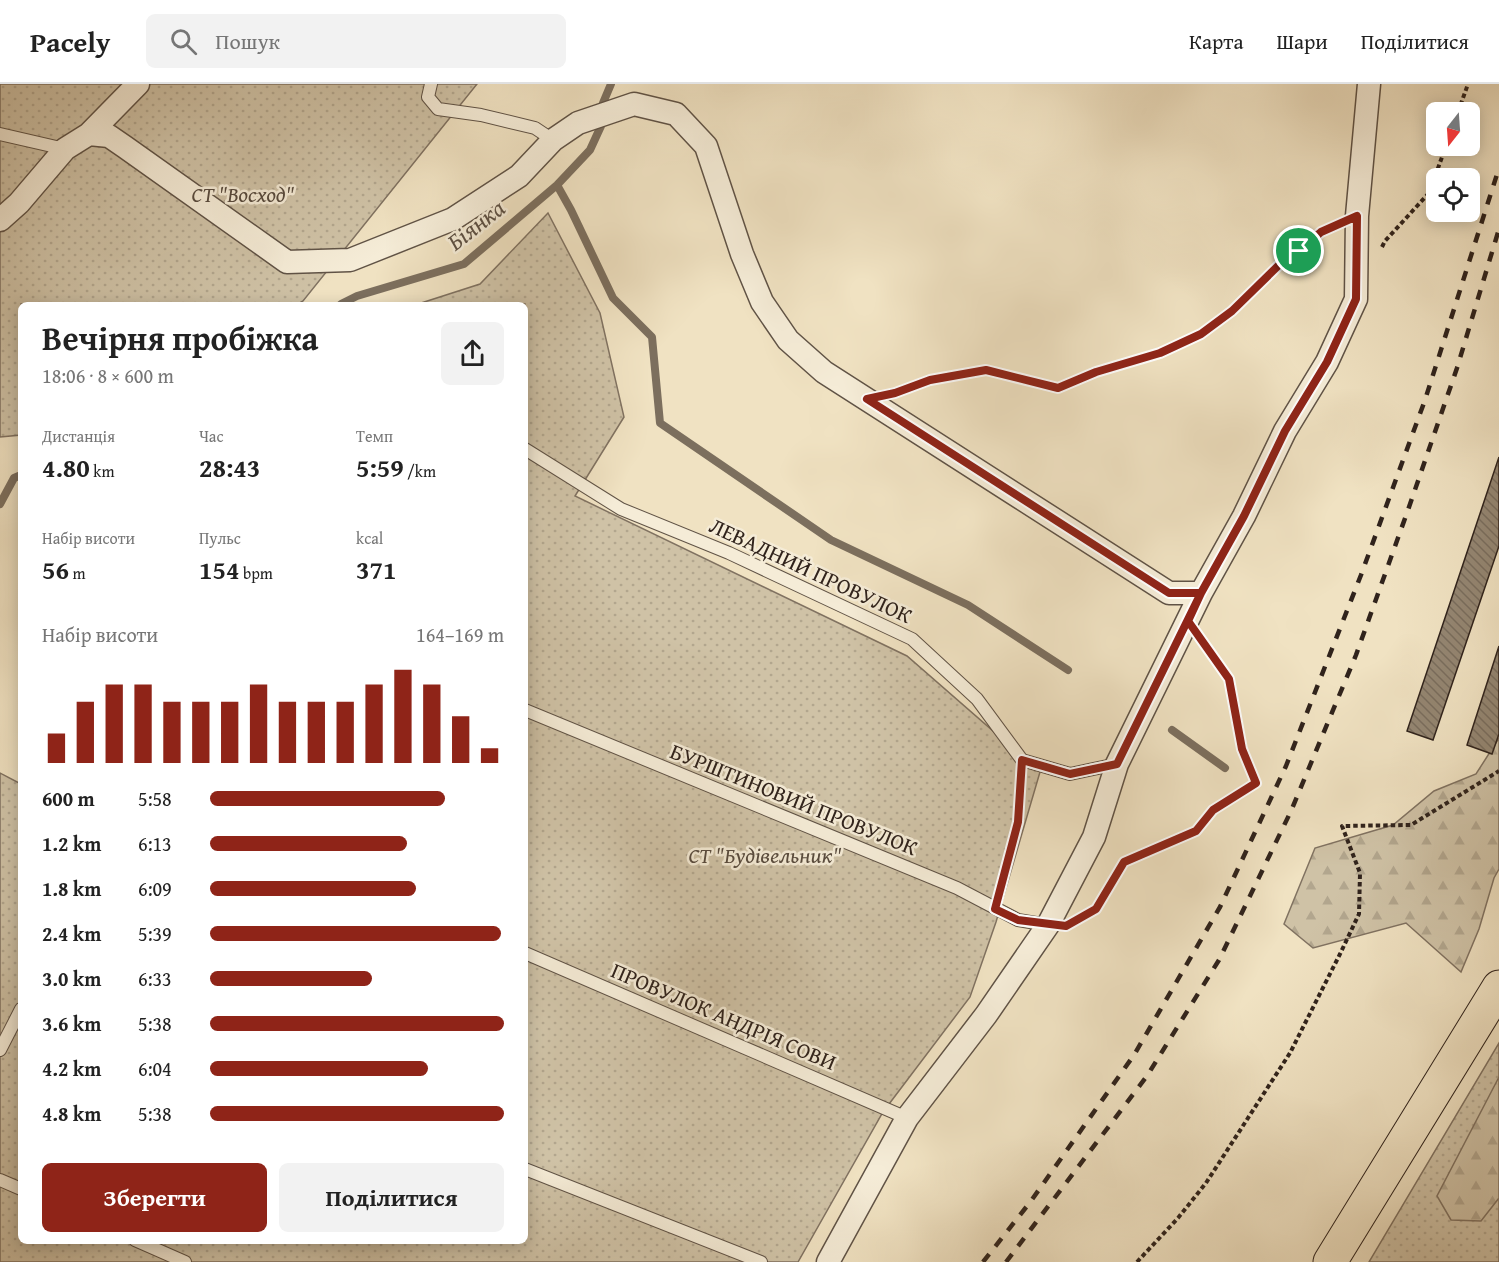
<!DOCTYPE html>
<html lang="uk">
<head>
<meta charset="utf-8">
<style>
	body { margin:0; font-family:"Gentium Book Plus",serif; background:#f2f2f2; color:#222; height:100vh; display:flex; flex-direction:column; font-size:22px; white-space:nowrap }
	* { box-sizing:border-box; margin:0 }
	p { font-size:20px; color:#767676 }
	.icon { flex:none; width:33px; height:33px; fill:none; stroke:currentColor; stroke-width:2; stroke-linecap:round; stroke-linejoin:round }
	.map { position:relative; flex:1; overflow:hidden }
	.sheet { position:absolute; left:18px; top:218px; width:510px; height:942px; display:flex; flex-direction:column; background:#fff; border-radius:9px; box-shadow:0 3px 15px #0003 }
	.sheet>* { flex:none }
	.needle { width:39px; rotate:197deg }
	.buttons { position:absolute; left:1426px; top:18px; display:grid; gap:12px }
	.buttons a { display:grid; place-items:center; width:54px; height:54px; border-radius:9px; background:#fff; box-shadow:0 3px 15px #0003; font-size:30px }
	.pin { position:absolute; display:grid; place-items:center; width:51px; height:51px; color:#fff; margin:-26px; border:3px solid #fff; border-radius:50%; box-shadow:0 2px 6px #0007 }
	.round { display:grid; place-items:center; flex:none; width:63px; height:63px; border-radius:9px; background:#f2f2f2 }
	.head { display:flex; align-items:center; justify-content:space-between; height:102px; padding:0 24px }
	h1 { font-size:33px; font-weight:800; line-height:45px }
	.figures { display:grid; grid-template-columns:repeat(3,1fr); gap:9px; height:102px; padding:6px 24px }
	.figures div { display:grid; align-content:center }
	.figures b { font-size:26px; font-weight:800 }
	.figures small { font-size:16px; font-weight:400 }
	.figures p { font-size:16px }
	.chart { height:168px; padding:12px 24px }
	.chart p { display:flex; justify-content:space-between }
	.chart svg { width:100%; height:108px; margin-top:6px; stroke:#8f2418; stroke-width:6 }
	.action { display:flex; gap:12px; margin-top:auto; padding:12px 24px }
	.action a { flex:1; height:69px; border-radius:9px; background:#8f2418; color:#fff; font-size:24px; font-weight:800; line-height:69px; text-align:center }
	.action a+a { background:#f2f2f2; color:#222 }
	ul { padding:0 24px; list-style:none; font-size:20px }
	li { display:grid; grid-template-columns:96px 72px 1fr; align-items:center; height:45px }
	li i { height:15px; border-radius:8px; background:#8f2418 }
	header { display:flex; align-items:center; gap:36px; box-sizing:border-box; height:84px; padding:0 30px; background:#fff; border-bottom:2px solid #e0e0e0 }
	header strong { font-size:28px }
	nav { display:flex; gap:33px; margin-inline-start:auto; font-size:21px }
	.search { width:420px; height:54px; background:#f2f2f2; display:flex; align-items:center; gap:15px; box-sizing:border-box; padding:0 21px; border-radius:9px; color:#767676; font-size:22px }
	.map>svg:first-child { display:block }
	.grass { fill:url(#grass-dots); stroke:#807261; stroke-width:1.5 }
	.forest { fill:url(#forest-firs); stroke:#807261; stroke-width:1.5 }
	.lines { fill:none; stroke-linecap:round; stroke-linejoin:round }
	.stream { stroke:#7c6f5e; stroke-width:8 }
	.building { fill:url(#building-back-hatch); stroke:#30231c; stroke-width:1.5 }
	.lane-casing { stroke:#605346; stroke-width:14 }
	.street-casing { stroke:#605346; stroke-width:25 }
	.primary-casing { stroke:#30231c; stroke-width:35 }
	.path { stroke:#30231c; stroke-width:4; stroke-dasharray:4.5 3; stroke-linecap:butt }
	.lane { stroke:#f5ecd7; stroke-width:12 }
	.street { stroke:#f5ecd7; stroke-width:22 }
	.primary { stroke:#f0e2c2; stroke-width:33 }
	.rail { stroke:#30231c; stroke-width:4.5; stroke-dasharray:10 10; stroke-linecap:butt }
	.route-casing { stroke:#fff; stroke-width:12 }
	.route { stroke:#8f2418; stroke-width:8 }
	.labels { text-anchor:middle; stroke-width:5; stroke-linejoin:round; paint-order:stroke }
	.park-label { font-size:22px; font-style:italic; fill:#584b3e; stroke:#f5ecd7 }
	.street-label { font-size:22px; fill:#30231c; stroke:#f5ecd7 }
	.water-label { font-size:24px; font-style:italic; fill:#5c4f42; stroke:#f5ecd7 }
</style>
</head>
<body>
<header>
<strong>Pacely</strong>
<div class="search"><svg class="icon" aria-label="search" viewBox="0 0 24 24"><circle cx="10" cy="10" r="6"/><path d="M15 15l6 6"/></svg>Пошук</div>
<nav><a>Карта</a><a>Шари</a><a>Поділитися</a></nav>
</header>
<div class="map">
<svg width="1499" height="1178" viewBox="0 0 1499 1178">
	<defs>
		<pattern id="grass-dots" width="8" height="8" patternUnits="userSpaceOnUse" patternTransform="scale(1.5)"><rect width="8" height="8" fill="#cfc2a6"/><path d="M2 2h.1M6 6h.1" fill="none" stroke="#b2a68e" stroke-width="1.8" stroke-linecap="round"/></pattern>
		<pattern id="forest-firs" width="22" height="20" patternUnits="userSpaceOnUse" patternTransform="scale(1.5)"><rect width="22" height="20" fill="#cfc2a6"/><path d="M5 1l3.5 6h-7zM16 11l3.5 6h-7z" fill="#b2a68e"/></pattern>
		<pattern id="building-back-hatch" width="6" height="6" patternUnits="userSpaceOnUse" patternTransform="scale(1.5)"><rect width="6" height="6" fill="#948672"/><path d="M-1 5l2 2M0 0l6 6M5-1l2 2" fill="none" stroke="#796d5d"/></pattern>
	</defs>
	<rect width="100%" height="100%" fill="#f0e2c2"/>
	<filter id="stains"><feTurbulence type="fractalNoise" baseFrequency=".00333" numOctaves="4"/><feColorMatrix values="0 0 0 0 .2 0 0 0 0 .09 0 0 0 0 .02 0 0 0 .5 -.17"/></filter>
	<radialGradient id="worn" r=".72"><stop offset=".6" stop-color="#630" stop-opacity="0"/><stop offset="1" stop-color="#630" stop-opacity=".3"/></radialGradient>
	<path class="grass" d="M0,0H477L303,217L298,220H21V351L0,353Z
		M548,129L600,229L624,333L575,412L907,572L1040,688L996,838L970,913L883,1028L798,1178H0V689L21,700V1156H525V220H418L480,200Z
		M1499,959V1178H1369Z"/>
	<path class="forest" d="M1499,654V785L1494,794L1479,845L1461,888L1406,839L1313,864L1284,840L1315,764L1393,741L1434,707L1476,690Z
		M1499,993V1114L1481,1137L1451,1136L1437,1112Z"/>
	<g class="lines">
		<path class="stream" d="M603,19L611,0
			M557,101L571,126L613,214L652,253L660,339L831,456L968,521L1068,586
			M341,220L357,212L464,180L557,101L590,66L601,42
			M0,420L14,394L21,391
			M1172,646L1225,684"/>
	</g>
	<path class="building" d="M1499,373V462L1433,656L1407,647Z
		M1499,562V650L1492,670L1467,661Z"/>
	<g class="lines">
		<defs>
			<path id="lane" d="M431,0L428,13L438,25L481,31L535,44L553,56
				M0,50L65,65
				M525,365L621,425L729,469L912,555L977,615L1022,676L1070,690L1117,680
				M525,626L957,804L1018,836L1048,841
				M525,869L907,1034
				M0,966L21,925
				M525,1085L761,1178
				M0,1096L21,1105
				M135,1156L185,1178"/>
			<path id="street" d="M89,50L109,52L125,63L287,178L350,176L453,135L519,92L553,56L578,39L634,20L676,30L706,62L742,170L762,218L788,256L824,288L1169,509H1201
				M0,136L19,119L65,65L89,50L138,0
				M828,1178L907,1034L986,931L1048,841L1094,753L1117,680L1201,509L1244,432L1285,347L1327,278L1356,215L1357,132L1369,0"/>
			<path id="primary" d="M1330,1178L1499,903"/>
		</defs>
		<use href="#lane" class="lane-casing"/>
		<use href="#street" class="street-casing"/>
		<use href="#primary" class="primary-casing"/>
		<path class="path" d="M1458,28L1468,0
			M1382,163L1385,157L1429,109L1446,62
			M899,308L930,295L986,286L1058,304L1096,288L1160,269L1201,250L1232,227L1281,179L1299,167L1321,148L1333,143
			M1000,805L1018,738L1021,695
			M1079,835L1096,825L1124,778L1196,747L1213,726L1256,699L1242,665L1229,595L1204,559
			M1137,1178L1178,1134L1206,1099L1290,969L1340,870L1359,830L1360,789L1342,742L1411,741L1499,687"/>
		<use href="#lane" class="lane"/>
		<use href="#street" class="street"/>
		<use href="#primary" class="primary"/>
		<path class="rail" d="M983,1178L1031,1117L1134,971L1220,823L1286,682L1361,491L1425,316L1499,84
			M1006,1178L1147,992L1219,876L1291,727L1356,571L1408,426L1457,284L1499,145"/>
	</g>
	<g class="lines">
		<defs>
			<path id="route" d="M1299,167L1321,148L1357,132L1356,215L1327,278L1285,347L1244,432L1201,509L1117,680L1070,690L1022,676L1018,738L995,825L1018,836L1066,842L1096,825L1124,778L1196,747L1213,726L1256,699L1242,665L1229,595L1188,537L1201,509H1169L867,315L895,309L930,296L986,286L1058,304L1096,288L1160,269L1201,250L1232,227L1281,179L1299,167"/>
		</defs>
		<use href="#route" class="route-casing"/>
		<use href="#route" class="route"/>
	</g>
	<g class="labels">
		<g class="park-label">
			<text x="243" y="118">СТ "Восход"</text>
			<text x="765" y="779">СТ "Будівельник"</text>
		</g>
		<g class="street-label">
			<text transform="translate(811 486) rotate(25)" y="8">ЛЕВАДНИЙ ПРОВУЛОК</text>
			<text transform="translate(794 715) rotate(22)" y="8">БУРШТИНОВИЙ ПРОВУЛОК</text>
			<text transform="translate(724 932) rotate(23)" y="8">ПРОВУЛОК АНДРІЯ СОВИ</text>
		</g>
		<g class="water-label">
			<text transform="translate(476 141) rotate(-38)" y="8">Біянка</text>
		</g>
	</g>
	<rect width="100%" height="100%" filter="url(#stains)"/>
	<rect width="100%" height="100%" fill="url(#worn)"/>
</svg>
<div class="buttons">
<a><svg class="needle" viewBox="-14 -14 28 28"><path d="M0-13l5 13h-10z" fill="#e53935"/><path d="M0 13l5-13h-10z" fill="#767676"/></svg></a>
<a><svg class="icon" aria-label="locate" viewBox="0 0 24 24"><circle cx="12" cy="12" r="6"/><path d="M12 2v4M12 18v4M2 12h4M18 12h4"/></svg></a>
</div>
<div class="pin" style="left:1299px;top:167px;background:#1e9e55"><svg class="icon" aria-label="arrive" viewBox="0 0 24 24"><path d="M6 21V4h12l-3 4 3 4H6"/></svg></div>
<section class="sheet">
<div class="head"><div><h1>Вечірня пробіжка</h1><p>18:06 · 8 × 600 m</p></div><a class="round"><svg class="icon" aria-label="share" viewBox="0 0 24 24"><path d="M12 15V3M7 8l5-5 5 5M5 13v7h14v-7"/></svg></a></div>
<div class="figures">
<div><p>Дистанція</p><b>4.80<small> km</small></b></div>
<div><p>Час</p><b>28:43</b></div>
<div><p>Темп</p><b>5:59<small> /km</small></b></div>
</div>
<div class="figures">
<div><p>Набір висоти</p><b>56<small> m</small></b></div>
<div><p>Пульс</p><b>154<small> bpm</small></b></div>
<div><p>kcal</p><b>371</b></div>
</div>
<div class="chart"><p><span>Набір висоти</span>164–169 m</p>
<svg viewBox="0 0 160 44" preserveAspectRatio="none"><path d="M5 44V32M15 44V19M25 44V12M35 44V12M45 44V19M55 44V19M65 44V19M75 44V12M85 44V19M95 44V19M105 44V19M115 44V12M125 44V6M135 44V12M145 44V25M155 44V38"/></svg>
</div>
<ul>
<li><b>600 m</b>5:58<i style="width:80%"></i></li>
<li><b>1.2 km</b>6:13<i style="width:67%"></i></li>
<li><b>1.8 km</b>6:09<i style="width:70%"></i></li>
<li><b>2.4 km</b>5:39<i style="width:99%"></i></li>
<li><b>3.0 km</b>6:33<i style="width:55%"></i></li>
<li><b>3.6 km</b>5:38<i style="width:100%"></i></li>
<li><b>4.2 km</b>6:04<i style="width:74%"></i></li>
<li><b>4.8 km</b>5:38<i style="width:100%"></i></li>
</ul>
<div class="action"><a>Зберегти</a><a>Поділитися</a></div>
</section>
</div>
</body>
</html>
